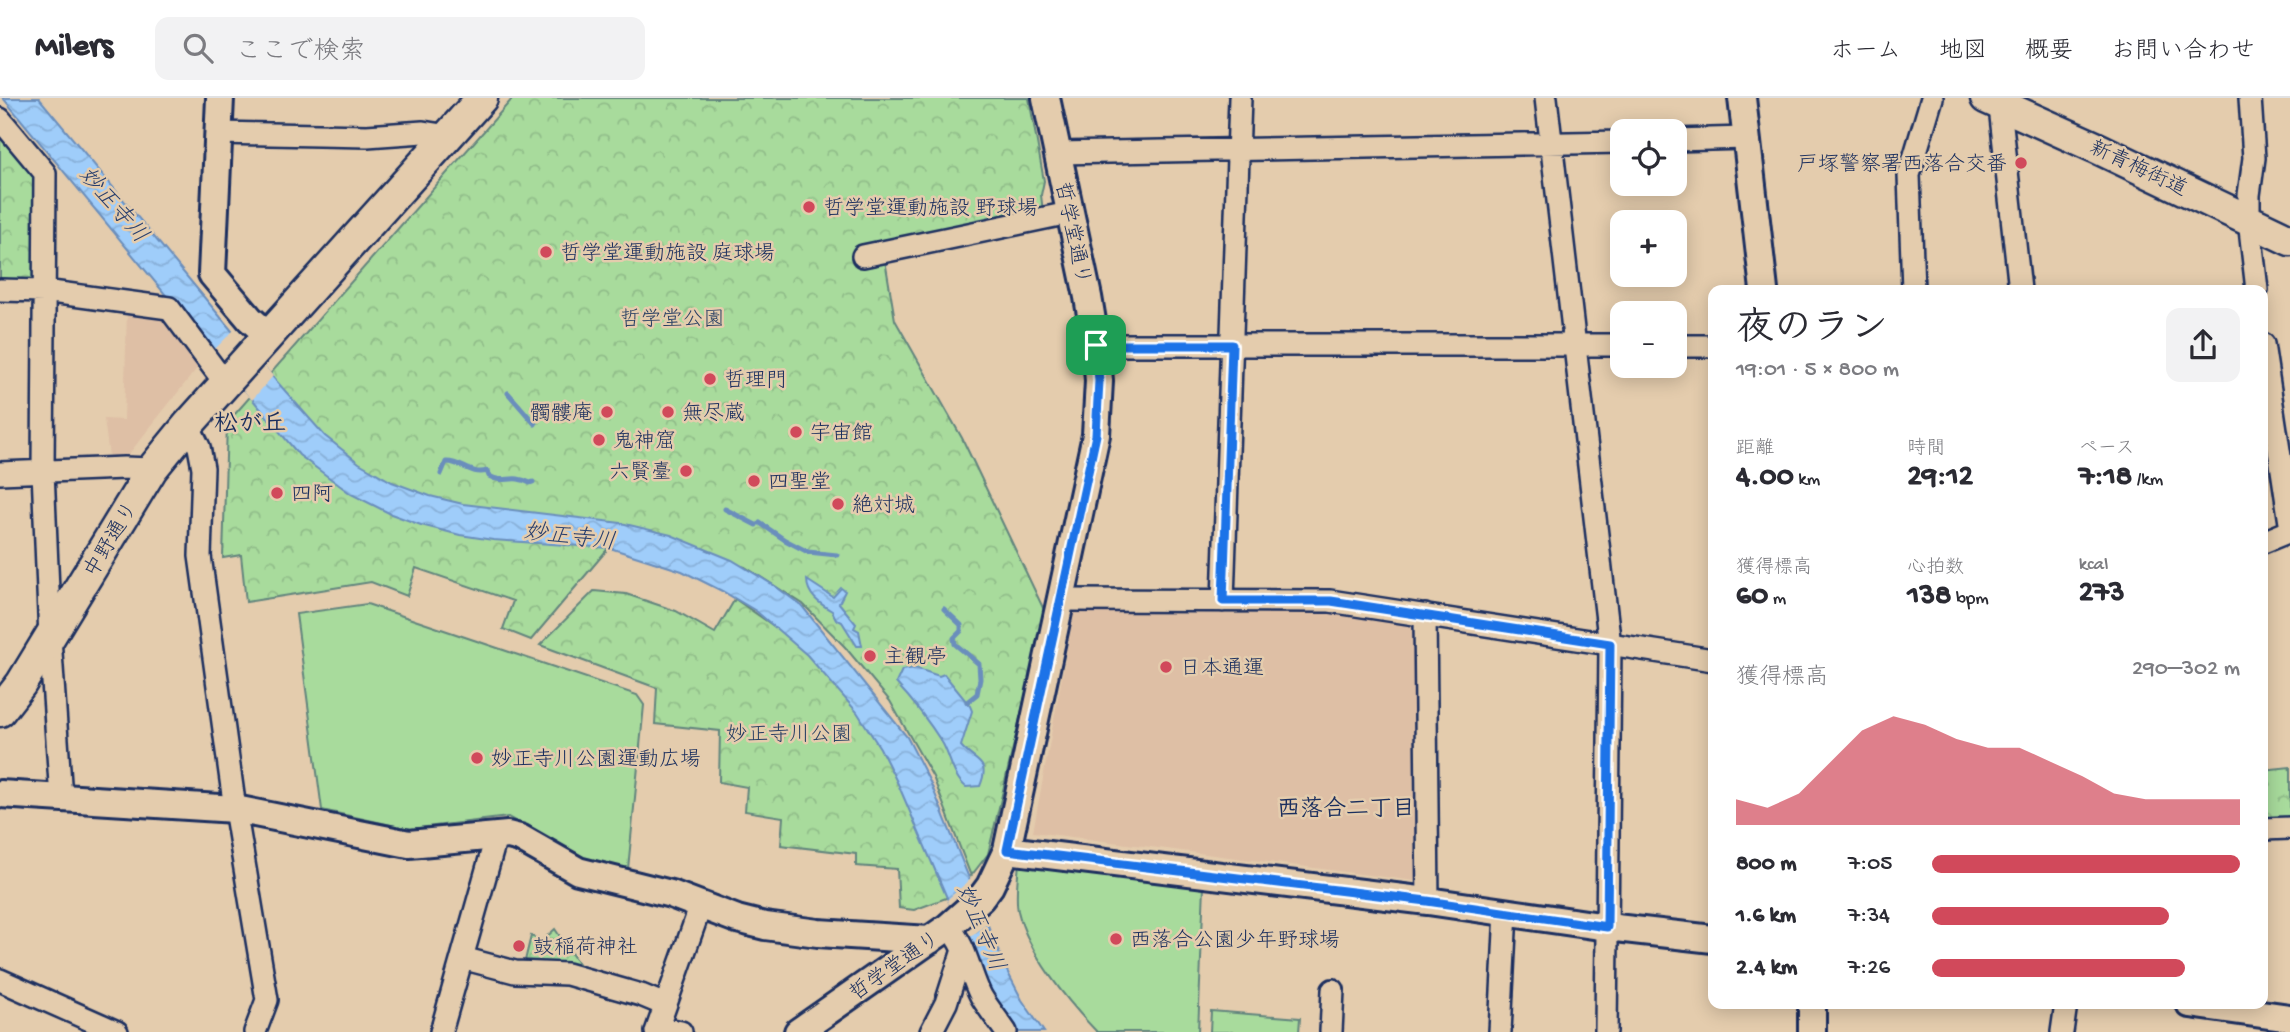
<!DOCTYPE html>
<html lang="ja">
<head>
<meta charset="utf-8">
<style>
	body { margin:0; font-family:"Gochi Hand","Klee One",sans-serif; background:#f2f2f3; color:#2b2b33; height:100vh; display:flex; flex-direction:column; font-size:26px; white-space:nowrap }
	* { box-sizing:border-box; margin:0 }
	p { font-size:23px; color:#7c7c81 }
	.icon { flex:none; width:38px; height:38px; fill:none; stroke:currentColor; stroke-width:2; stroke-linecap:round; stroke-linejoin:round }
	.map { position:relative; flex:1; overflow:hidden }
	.sheet { position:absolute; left:1708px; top:187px; width:560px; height:724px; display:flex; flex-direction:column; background:#fff; border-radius:14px; box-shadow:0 4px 18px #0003 }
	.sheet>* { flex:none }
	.fabs { position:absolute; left:1610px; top:21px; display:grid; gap:14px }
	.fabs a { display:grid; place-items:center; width:77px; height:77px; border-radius:14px; background:#fff; box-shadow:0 4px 18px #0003; font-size:35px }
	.pin { position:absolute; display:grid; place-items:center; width:60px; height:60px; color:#fff; margin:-30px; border-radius:14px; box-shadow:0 4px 10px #0006 }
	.round { display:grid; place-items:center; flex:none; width:74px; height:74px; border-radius:14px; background:#f2f2f3 }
	.head { display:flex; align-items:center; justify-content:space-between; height:119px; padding:0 28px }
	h1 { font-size:38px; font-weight:700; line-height:52px }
	.figures { display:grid; grid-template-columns:repeat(3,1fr); gap:10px; height:119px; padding:7px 28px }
	.figures div { display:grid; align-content:center }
	.figures b { font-size:30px; font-weight:700 }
	.figures small { font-size:19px; font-weight:400 }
	.figures p { font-size:19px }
	.chart { height:196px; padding:14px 28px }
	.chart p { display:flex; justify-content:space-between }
	.chart svg { width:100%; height:126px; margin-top:7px; fill:#d1495b; opacity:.7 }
	ul { padding:0 28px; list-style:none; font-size:23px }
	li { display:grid; grid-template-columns:112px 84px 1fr; align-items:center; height:52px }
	li i { height:18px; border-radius:9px; background:#d1495b }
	header { display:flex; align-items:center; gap:42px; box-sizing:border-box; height:98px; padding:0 35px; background:#fff; border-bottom:2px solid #e1e1e2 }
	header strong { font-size:33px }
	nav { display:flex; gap:38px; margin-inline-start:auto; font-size:24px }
	.search { width:490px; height:63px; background:#f2f2f3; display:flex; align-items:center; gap:18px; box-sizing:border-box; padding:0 24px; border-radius:14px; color:#7c7c81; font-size:26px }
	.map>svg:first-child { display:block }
	.built { fill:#debfa5 }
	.grass { fill:#a8db9c; stroke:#62857d; stroke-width:2 }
	.forest { fill:url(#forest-crowns); stroke:#62857d; stroke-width:2 }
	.water { fill:url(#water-waves); stroke:#6a8ebc; stroke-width:2 }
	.pier { fill:#e4ccad }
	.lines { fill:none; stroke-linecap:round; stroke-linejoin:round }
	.stream { stroke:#6a8ebc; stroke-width:5 }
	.minor-casing { stroke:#1b2f5e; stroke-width:26 }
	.tertiary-casing { stroke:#1b2f5e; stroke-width:32 }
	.secondary-casing { stroke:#1b2f5e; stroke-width:35 }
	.minor { stroke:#e4ccad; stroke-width:21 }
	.tertiary { stroke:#e4ccad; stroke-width:26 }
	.secondary { stroke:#e4ccad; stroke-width:30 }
	.route-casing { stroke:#fff; stroke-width:14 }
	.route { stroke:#1a73e8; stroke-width:9 }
	.poi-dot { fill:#d1495b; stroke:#e4ccad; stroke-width:2.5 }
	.labels { text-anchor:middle; stroke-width:5; stroke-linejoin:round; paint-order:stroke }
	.poi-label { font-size:21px; fill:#1b2f5e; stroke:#e4ccad; text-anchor:start }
	.street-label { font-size:21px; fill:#1b2f5e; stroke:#e4ccad }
	.park-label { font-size:21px; fill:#294064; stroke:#e4ccad }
	.water-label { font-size:23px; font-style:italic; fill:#283f6e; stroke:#e4ccad }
	.neighbourhood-label { font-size:23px; font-weight:bold; fill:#1b2f5e; stroke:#e4ccad }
	.quarter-label { font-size:24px; font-weight:bold; fill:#1b2f5e; stroke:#e4ccad }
</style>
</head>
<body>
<header>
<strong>Milers</strong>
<div class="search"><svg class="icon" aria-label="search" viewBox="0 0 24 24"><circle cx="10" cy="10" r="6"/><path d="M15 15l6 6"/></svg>ここで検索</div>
<nav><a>ホーム</a><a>地図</a><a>概要</a><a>お問い合わせ</a></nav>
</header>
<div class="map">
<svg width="2290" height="934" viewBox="0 0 2290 934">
	<defs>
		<pattern id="forest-crowns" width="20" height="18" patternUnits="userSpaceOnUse" patternTransform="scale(1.75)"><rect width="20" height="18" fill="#a8db9c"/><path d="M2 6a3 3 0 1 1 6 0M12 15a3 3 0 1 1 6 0" fill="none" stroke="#90bc89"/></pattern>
		<pattern id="water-waves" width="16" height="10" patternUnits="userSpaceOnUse" patternTransform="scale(1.75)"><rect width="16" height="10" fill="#9fcdfa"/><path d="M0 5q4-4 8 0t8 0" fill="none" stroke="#88b0d9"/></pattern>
	</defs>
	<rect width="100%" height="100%" fill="#e4ccad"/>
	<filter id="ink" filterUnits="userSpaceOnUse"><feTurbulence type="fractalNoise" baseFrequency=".0143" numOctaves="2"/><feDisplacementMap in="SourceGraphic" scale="14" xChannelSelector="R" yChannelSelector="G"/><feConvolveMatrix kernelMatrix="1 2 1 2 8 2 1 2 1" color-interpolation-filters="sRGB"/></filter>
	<g filter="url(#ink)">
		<path class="built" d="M127,212L166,215L198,256V269L128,357L109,358L104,321L124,322Z
			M1075,509L1326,511L1416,525V783L1033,734Z"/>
		<path class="grass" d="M367,506L637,597L644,607L628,771L578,759L508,719L410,731L322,712L296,516Z
			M1019,764L1204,788L1198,934H1097C1067,903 1028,855 1018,813C1015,799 1018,779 1019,764Z
			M1211,913L1300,920L1299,934H1210Z"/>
		<path class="forest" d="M513,0H1029L1044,83L1041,97L1043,114L883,150L895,222L962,340L1045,514L988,756L971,778L933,679L890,603L845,549L803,506L745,469L622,434L531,542L503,531L513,503L416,470L407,498L371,484L246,504L241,457L223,460L227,325Z
			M0,28L40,76L38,184L0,188Z
			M594,493L626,496L676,513L715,535L735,501L801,547L859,614L881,648L900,686L949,799L914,812L899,810L897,771L856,768V756L781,747L783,719L745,713L747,689L719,684L720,633L655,626L657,590L540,547Z
			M2290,669V726L2263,727V672Z
			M555,831L583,873L523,871L531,838L542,843Z"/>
		<path class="water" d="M3,0H39L232,233L325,338L359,365L392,384L430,398L463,406L621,425L671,437L732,462L775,488L802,508L907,639L931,686L1004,867L1022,902L1044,934H1009L963,837L898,686L880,650L857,614L807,557L756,513L722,493L682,473L610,450L493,442L460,437L421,427L391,416L351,396L299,357L212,253Z
			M807,482L833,499L841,490L845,493L839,505L856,526L854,530L859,533L862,548H857L842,524L836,521L832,513C820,506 807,497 807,482Z
			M915,570L939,578L944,576L970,608L972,613L961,648C975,665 991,662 980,688L966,689C953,679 951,661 943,646C929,624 914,604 896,585L902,572Z"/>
		<path class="pier" d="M234,232L273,278L252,302L211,255Z
			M972,780L988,825L964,844L947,802Z"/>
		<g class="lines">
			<path class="stream" d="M508,295L535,326
				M441,376L446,364C461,363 471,378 487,373L489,378C505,387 512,375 530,385L533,384
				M725,411L756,427
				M760,425L785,442L808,454L837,457
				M944,511L961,527V533L954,540L955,546L979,566L980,581L977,596L967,604"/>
			<defs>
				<path id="minor" d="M1546,0L1610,548L1606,934
					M1999,0L2020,192
					M2250,0L2254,60L2249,97V122L2257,192
					M0,21L45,75L43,373L50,540L61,700
					M218,35L367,38L423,34L448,38
					M1675,42L1746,40
					M1058,55L1622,44
					M863,158L1069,115
					M0,192L44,193L169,210L225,285
					M1913,192L1909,77L1932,0
					M2263,246L2290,425
					M1096,247H1622
					M1675,248H1713
					M188,327L199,349L203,370L200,458L235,711L267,902L255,934
					M0,375L124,370L152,371
					M2263,444L2290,433
					M1060,502L1330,503L1713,562
					M1223,503L1240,0
					M1425,517L1428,803
					M2263,731L2290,730
					M948,829C967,848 969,875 981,898C988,910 998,922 1006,934
					M462,860L515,874L567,876L641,897L665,907
					M0,882L117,934
					M658,929L681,934
					M441,934L497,736
					M656,934L701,807
					M931,934L946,905L963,852
					M1331,934L1333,892
					M1500,934L1506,813
					M2062,934L2066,906"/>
				<path id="tertiary" d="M220,0L212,176L250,221L268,237
					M1742,0L1764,192
					M0,696L235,711L409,746L508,737L520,740L578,773L671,796L737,821L765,828L818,835L930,842
					M1007,752L1428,803L1607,829L1713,841
					M2190,906L2290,920
					M798,934L948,829L981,800L990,788L1007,752L1096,337L1099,283L1096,247L1088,199L1046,0
					M1812,934V906"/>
				<path id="secondary" d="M1986,0L2095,49L2290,142
					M0,613L21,586L152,371L188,327L482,0"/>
			</defs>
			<use href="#minor" class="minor-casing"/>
			<use href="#tertiary" class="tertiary-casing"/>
			<use href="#secondary" class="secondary-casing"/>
			<use href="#minor" class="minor"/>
			<use href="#tertiary" class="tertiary"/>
			<use href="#secondary" class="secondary"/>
		</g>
	</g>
	<g class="lines" filter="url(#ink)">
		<defs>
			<path id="route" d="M1096,247H1232L1223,503H1331L1610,546L1607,829L1427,803L1007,752L1096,337L1099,283Z"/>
		</defs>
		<use href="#route" class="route-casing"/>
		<use href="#route" class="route"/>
	</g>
	<g class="poi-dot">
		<circle cx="2021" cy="65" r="7"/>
		<circle cx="809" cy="109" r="7"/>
		<circle cx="546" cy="154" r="7"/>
		<circle cx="710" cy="281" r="7"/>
		<circle cx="607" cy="314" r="7"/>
		<circle cx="668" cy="314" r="7"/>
		<circle cx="796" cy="334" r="7"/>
		<circle cx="599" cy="342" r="7"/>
		<circle cx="686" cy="373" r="7"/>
		<circle cx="754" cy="383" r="7"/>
		<circle cx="277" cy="395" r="7"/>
		<circle cx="838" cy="406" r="7"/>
		<circle cx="870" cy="558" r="7"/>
		<circle cx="1166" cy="569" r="7"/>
		<circle cx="477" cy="660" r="7"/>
		<circle cx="1116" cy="841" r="7"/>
		<circle cx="519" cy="848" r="7"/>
	</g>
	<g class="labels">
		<g class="poi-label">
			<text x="2007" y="72" text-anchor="end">戸塚警察署西落合交番</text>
			<text x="823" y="116">哲学堂運動施設 野球場</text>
			<text x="560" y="161">哲学堂運動施設 庭球場</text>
			<text x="724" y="288">哲理門</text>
			<text x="593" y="321" text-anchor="end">髑髏庵</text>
			<text x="682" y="321">無尽蔵</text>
			<text x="810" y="341">宇宙館</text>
			<text x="613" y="349">鬼神窟</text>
			<text x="672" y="380" text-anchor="end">六賢臺</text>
			<text x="768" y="390">四聖堂</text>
			<text x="291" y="402">四阿</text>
			<text x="852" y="413">絶対城</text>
			<text x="884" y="565">主観亭</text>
			<text x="1180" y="576">日本通運</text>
			<text x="491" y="667">妙正寺川公園運動広場</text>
			<text x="1130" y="848">西落合公園少年野球場</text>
			<text x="533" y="855">鼓稲荷神社</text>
		</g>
		<g class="street-label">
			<text transform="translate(2139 69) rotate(25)" y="7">新青梅街道</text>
			<text transform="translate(1074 135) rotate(78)" y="7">哲学堂通り</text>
			<text transform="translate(110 441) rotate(-59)" y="7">中野通り</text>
			<text transform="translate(894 867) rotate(-35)" y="7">哲学堂通り</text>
		</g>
		<g class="park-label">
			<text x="672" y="227">哲学堂公園</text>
			<text x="789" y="642">妙正寺川公園</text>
		</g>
		<g class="water-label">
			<text transform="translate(115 106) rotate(49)" y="8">妙正寺川</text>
			<text transform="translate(570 437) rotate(7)" y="8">妙正寺川</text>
			<text transform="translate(982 829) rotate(67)" y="8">妙正寺川</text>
		</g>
		<g class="neighbourhood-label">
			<text x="1346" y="717">西落合二丁目</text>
		</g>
		<g class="quarter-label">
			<text x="250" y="332">松が丘</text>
		</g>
	</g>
</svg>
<div class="fabs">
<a><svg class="icon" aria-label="locate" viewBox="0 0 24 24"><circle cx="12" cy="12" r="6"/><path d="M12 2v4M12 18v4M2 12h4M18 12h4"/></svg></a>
<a>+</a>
<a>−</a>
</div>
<div class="pin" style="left:1096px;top:247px;background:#1e9e55"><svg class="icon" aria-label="arrive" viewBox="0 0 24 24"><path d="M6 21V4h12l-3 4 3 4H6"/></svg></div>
<section class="sheet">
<div class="head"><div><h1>夜のラン</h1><p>19:01 · 5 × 800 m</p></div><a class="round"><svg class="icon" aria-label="share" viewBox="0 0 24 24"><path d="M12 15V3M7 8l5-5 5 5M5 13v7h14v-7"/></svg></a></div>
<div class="figures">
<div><p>距離</p><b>4.00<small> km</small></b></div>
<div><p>時間</p><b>29:12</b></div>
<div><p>ペース</p><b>7:18<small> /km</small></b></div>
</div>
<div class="figures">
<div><p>獲得標高</p><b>60<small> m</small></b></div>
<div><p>心拍数</p><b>138<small> bpm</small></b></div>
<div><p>kcal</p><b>273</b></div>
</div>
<div class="chart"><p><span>獲得標高</span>290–302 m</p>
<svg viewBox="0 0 160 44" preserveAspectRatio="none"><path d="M0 44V35L10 38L20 33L30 22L40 11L50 6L60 9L70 14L80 17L90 17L100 22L110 27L120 33L130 35L140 35L150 35L160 35V44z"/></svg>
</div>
<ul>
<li><b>800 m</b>7:05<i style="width:100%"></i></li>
<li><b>1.6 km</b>7:34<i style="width:77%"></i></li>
<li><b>2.4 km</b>7:26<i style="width:82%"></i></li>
</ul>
</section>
</div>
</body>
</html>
